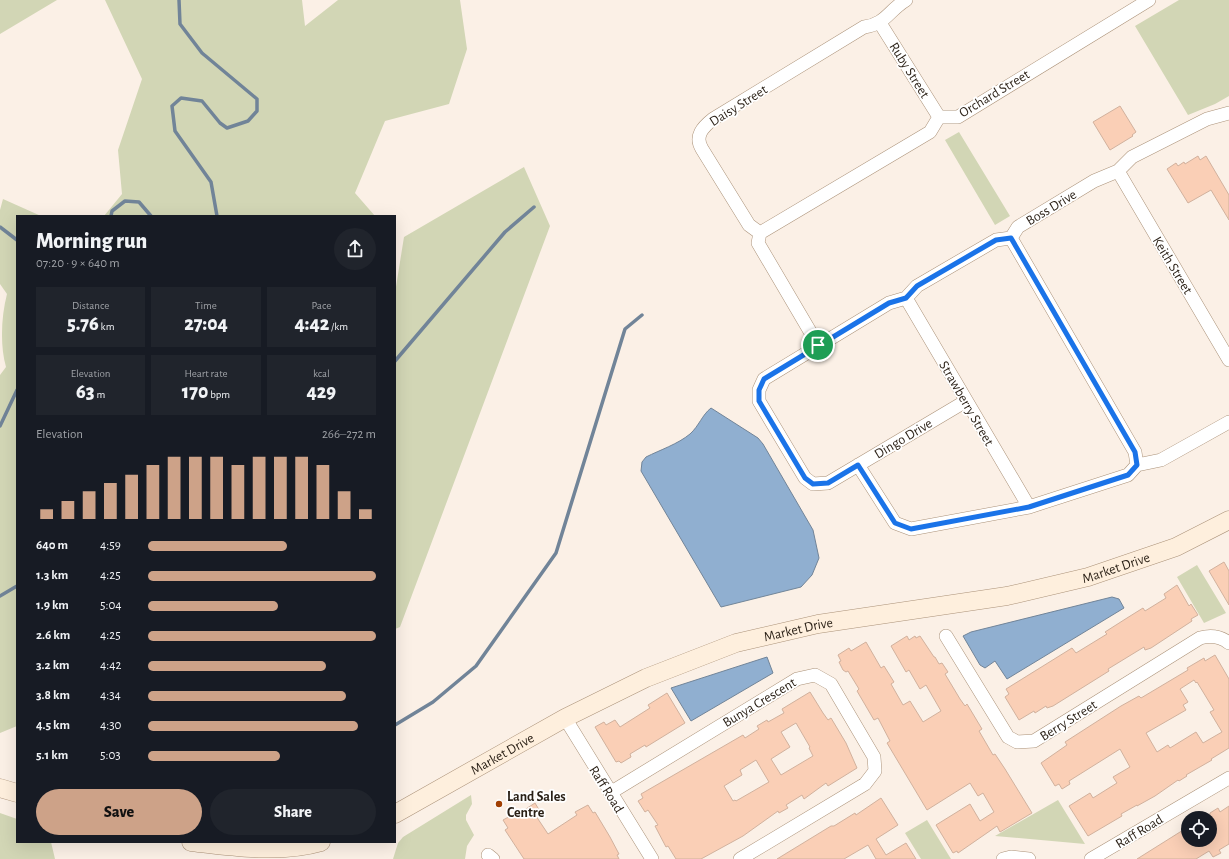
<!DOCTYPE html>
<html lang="en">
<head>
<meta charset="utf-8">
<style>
	body { margin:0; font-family:"Alegreya Sans",sans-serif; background:#20242c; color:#f1f3f6; height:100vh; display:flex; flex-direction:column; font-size:15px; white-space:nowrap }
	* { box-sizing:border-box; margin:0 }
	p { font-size:13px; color:#9ea1a6 }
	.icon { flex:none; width:22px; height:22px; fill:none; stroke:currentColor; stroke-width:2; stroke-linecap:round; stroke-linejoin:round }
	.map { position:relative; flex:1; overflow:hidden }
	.drawer { position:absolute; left:16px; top:215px; width:380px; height:628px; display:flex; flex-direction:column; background:#171b24; border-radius:0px; box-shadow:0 4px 16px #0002 }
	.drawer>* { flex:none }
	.buttons { position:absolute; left:1181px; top:811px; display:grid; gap:8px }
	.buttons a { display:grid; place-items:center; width:36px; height:36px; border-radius:50%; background:#171b24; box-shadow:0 4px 16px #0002; font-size:20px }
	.pin { position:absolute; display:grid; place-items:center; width:34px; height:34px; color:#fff; margin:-17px; border:2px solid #fff; border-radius:50%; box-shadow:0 1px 4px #0007 }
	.round { display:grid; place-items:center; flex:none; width:42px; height:42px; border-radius:21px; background:#20242c }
	.head { display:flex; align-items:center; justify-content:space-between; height:68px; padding:0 20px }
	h1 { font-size:22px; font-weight:800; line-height:30px }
	.stats { display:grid; grid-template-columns:repeat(3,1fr); gap:6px; height:68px; padding:4px 20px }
	.stats div { display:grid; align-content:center; border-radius:0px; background:#20242c; text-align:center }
	.stats b { font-size:20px; font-weight:800 }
	.stats small { font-size:11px; font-weight:400 }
	.stats p { font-size:11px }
	.chart { height:112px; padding:8px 20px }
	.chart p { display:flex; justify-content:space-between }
	.chart svg { width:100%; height:72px; margin-top:4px; stroke:#cda288; stroke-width:6 }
	.button { display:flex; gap:8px; margin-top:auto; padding:8px 20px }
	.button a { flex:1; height:46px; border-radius:24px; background:#cda288; color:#111; font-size:16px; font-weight:800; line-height:46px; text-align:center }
	.button a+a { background:#20242c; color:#f1f3f6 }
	ul { padding:0 20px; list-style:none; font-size:13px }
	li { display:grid; grid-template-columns:64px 48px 1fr; align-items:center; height:30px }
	li i { height:10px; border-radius:5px; background:#cda288 }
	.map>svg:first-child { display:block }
	.green { fill:#d2d6b5 }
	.water { fill:#90afd0; stroke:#718498 }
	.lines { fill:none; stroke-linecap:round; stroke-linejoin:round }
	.stream { stroke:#718498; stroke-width:3.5 }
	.building { fill:#facfb6; stroke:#d1b19d; fill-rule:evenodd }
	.street-casing { stroke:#ab9279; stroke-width:14 }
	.secondary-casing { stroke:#ab9279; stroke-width:19 }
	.street { stroke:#fff; stroke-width:13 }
	.secondary { stroke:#feefdd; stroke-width:18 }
	.route-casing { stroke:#fff; stroke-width:8 }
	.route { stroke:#1a73e8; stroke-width:5 }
	.poi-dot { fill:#a13f02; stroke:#fff; stroke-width:1.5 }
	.labels { text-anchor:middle; stroke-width:3.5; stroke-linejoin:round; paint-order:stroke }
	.street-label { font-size:14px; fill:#291f15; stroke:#fff }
	.poi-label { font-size:14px; font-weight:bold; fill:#291f15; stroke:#fff; text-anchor:start }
</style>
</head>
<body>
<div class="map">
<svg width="1229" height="859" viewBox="0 0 1229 859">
	<rect width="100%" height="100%" fill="#fbf0e6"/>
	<path class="green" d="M0,0H57L0,34Z
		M105,0H302L305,26L338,0H460L467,49L449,104L385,121L355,193L375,216H104L122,194L118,150L142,79Z
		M1179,0H1229V96L1215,104L1188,115L1135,26Z
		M959,132L1010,216L995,225L945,140Z
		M524,167L550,226L400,627L395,629V293L404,237Z
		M3,199L41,216H17V726L0,733V375L6,367C0,346 1,317 7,294L0,284V210Z
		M1197,565L1226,613L1204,623L1177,577Z
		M471,795L472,804L466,815V820L474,835L467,846L465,859H393L398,843L403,837Z
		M1058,800L1085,844L995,836Z
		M0,813L17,819V842H51L55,859H0Z
		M927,820L951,859H921L905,833Z"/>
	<path class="water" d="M711,408L758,438L763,444L813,530L819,558L812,575L801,587L721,607L641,471L642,462L646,457C660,450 678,444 690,434C699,426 702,415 711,408Z
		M1112,597L1119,599L1124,608L1007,679L995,661L985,668L980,665L963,636L971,632Z
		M767,657L773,673L691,721L671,688Z"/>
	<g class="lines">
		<path class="stream" d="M179,0L180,24L202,53L257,99V111L248,121L227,128L220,123L202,101L181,98L172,106L175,131L211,182L217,216
			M111,216L112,211L125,201L139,202L151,216
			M0,227L17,240
			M395,361L505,232L534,207
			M0,426L17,390
			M0,596L17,586
			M395,725L433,702L476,666L556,553L625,329L642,315"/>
	</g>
	<path class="building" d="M1120,106L1136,132L1132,135L1133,136L1110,150L1093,122Z
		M1198,156L1200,160L1206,156L1229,195V220L1211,190L1188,203L1167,169L1176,163L1178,166L1184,162L1185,164Z
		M1224,562L1229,571V605L1209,571Z
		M1177,585L1189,606L1191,604L1198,615L1191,619L1192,621L1151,648L1145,650L1144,647L1108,669L1109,671L1053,706L1047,708L1046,706L1035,713L1034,711L1019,720L1005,697L1009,694L1006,689L1072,648L1076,653L1107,634L1105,632L1127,618L1143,608L1145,611L1166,598L1164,594Z
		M907,636L909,640L915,636L916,638L920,636L934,657H935L939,664L942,663L948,672L945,674L960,699L965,706L967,704L982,729L979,731L993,755L995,754L1005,769L1032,813L1000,832L997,826L958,853L957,851L953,853L936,825L970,804L980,821L994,812L983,793L978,796L970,783L927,810L887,743L890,741L878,718L874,720L857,691L859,689L848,671L846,672L843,670L839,662L841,661L838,655L849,648L851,651L866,642L881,668L884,666L894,682L891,684L903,705L910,701L923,722L941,711L926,685L920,689L909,670L906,672L891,646Z
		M1215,655L1229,679V748L1211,759L1212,760L1186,775L1187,776L1179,781L1178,780L1155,796L1137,806V805L1121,814L1122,816L1088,836L1069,806L1090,793L1093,798L1117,783L1113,777L1130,767L1120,749L1069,781L1070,784L1062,789L1059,784L1055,786L1041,763L1067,745L1065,742L1121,706L1139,696L1141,698L1188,670L1187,668L1204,658L1205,661ZM1194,680L1196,683L1197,682L1214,710L1210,712L1222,732L1203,743L1196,732L1170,748L1168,745L1157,752L1146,733L1186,710L1183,705L1188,702L1180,689Z
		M810,692L823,713L828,720L831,718L846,743L857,768L828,786L826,783L804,799L802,795L786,805L788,808L779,813L778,811L743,836L701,859H676L668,846L666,847L655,826L658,825L648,810L645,812L638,801L643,798L641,794L743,735L745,738L759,729L757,726L767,720L768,722L784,713L782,709ZM796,723L810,747L809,748L813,756L781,775L771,759L790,747L781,732ZM756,760L769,782L736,801L735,800L733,801L724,786L742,775L740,770Z
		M667,693L685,723L646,747L645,745L630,754L631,757L621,763L619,761L616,762L595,727L604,722L606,725L615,720L620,727L650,708L648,705Z
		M881,798L898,825L876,839L886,855L906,843L916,859H876L868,845L844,859H777L831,826H834L855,813L856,815Z
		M535,803L541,813L536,816L548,834L577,815L575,812L588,805L593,813L595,812L610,837L619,854L617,855L619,859H524L505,830L508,828L503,820L514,814L515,816Z
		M1229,806V844L1219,850L1221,853L1213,857L1209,851L1196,859H1137L1188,827V840H1210V813L1218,808L1220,812Z"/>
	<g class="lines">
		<defs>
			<path id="street" d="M880,23L939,117
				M1118,171L1229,360
				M760,233L930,132L939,117H958L1149,0
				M906,298L1029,507
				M818,345L758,243L760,233L749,225L702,149C694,136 703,127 713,119L864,27C886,24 888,11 906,0
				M966,401L828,483L813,484L805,478L759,401V390L764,379L889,303L906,298L917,286L996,240L1011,238L1018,227L1094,181L1118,171L1132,157L1207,119L1229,113
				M858,465L895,523L911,529L1029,507L1128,475L1137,465L1135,452L1011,238
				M1137,465L1161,460L1229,422
				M946,636L1008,737L1017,742L1034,741L1200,638C1211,635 1220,636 1229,643
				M565,718L652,859
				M610,793L797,679L815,675L831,684L874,757L875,771L865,784L740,859
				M488,855L493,859
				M1003,859L1011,857L1029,859
				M1091,859L1229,778"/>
			<g id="secondary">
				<path d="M0,788L17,793"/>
				<path id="s1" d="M395,814L565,718L646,678L736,643L818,624L1007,596L1088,577L1176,547L1229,520"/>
				<path d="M191,842C234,847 279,854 321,842"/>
			</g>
		</defs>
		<use href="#street" class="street-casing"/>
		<use href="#secondary" class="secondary-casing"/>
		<use href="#street" class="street"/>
		<use href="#secondary" class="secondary"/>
	</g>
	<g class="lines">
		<defs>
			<path id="route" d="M1011,238L1135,452L1137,465L1128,475L1029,507L911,529L895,523L858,465L828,483L813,484L805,478L759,401V390L764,379L889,303L906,298L917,286L996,240Z"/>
		</defs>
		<use href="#route" class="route-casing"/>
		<use href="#route" class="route"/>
	</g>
	<circle class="poi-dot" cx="499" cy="804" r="4"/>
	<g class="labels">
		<g class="street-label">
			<text transform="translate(910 70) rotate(58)" y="5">Ruby Street</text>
			<text transform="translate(994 93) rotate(-31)" y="5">Orchard Street</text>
			<text transform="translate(738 105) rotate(-32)" y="5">Daisy Street</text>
			<text transform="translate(1051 207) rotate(-31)" y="5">Boss Drive</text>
			<text transform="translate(1173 265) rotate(59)" y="5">Keith Street</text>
			<text transform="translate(967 403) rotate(60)" y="5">Strawberry Street</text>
			<text transform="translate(903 438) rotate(-31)" y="5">Dingo Drive</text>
			<text dy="5" stroke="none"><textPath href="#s1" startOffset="770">Market Drive</textPath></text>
			<text dy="5" stroke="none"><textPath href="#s1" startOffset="446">Market Drive</textPath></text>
			<text transform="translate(759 702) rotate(-31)" y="5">Bunya Crescent</text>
			<text transform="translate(1068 720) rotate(-32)" y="5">Berry Street</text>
			<text dy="5" stroke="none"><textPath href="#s1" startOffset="123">Market Drive</textPath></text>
			<text transform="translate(607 789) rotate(58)" y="5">Raff Road</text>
			<text transform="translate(1139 831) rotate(-31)" y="5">Raff Road</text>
		</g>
		<g class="poi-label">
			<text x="507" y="801">Land Sales<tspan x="507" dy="16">Centre</tspan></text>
		</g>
	</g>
</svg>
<div class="buttons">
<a><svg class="icon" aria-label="locate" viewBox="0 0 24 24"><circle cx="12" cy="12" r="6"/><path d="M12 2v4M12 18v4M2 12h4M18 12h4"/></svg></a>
</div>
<div class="pin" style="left:818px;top:345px;background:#1e9e55"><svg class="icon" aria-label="arrive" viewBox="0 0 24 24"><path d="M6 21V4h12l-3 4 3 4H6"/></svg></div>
<section class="drawer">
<div class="head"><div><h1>Morning run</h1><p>07:20 · 9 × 640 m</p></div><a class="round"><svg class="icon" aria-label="share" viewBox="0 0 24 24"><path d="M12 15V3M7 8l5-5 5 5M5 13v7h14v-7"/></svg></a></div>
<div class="stats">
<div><p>Distance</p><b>5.76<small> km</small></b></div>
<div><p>Time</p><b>27:04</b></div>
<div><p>Pace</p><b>4:42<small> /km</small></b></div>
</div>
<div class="stats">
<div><p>Elevation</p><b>63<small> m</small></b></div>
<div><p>Heart rate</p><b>170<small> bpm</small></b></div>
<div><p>kcal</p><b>429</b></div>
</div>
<div class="chart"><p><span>Elevation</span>266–272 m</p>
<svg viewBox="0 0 160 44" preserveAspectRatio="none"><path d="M5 44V38M15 44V33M25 44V27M35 44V22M45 44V17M55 44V11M65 44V6M75 44V6M85 44V6M95 44V11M105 44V6M115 44V6M125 44V6M135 44V11M145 44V27M155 44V38"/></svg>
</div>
<ul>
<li><b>640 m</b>4:59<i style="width:61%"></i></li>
<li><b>1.3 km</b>4:25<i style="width:100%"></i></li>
<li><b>1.9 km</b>5:04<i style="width:57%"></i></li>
<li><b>2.6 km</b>4:25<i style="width:100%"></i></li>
<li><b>3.2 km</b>4:42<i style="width:78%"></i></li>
<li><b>3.8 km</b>4:34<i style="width:87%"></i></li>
<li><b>4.5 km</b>4:30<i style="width:92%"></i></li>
<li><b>5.1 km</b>5:03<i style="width:58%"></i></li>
</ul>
<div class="button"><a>Save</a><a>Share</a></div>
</section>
</div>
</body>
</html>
